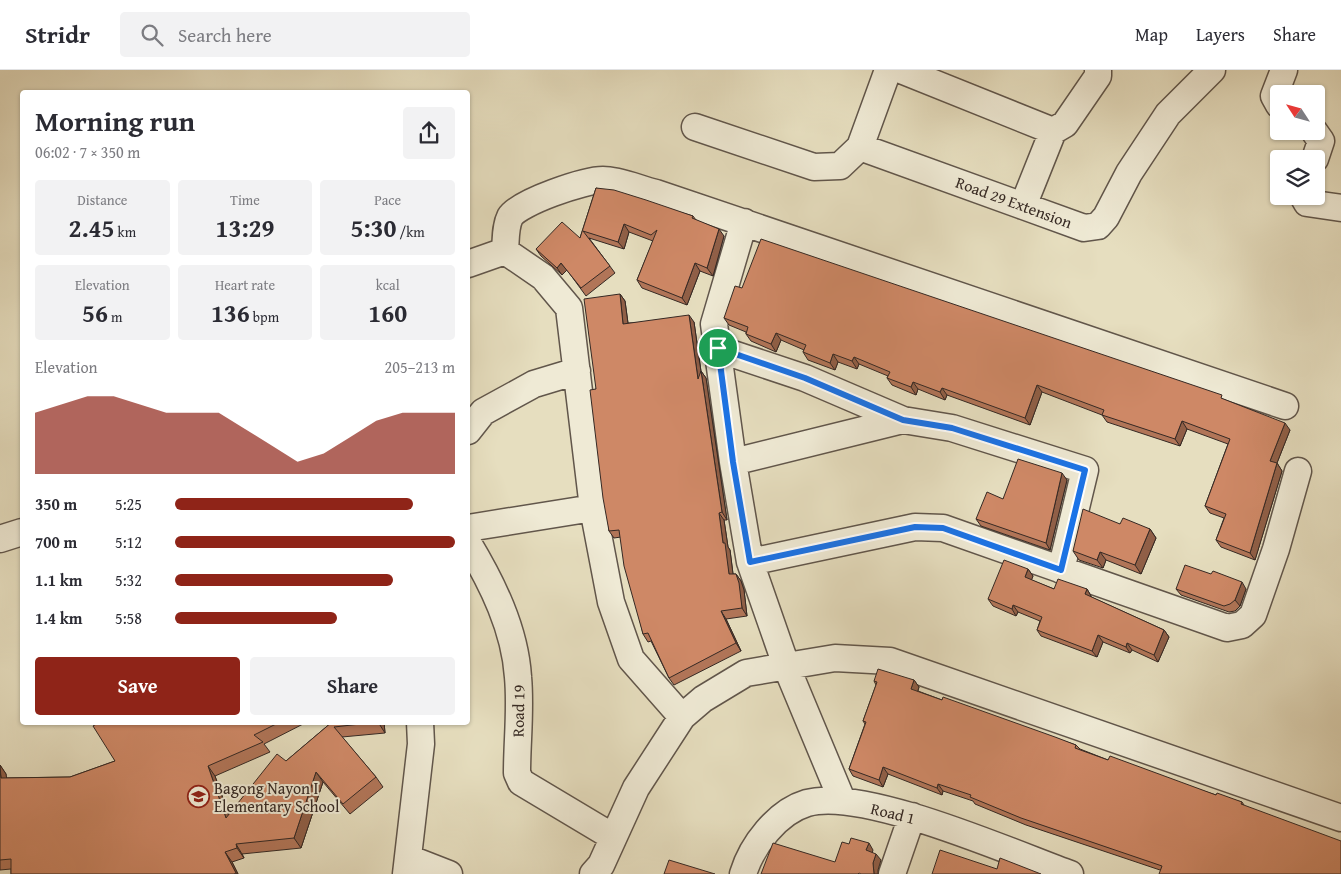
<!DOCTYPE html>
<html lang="en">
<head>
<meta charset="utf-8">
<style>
	body { margin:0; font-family:"Gentium Book Plus",serif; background:#f2f2f3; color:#2b2b33; height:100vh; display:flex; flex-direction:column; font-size:19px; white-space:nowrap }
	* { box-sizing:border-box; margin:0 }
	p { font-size:16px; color:#7c7c81 }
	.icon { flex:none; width:28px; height:28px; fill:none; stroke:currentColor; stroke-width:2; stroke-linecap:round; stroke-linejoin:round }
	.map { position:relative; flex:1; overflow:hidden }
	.drawer { position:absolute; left:20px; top:20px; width:450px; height:635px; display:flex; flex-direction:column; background:#fff; border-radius:5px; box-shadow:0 1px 4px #0004 }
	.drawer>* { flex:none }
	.needle { width:32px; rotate:306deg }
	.buttons { position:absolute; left:1270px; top:15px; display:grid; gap:10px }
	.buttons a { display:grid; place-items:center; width:55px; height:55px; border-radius:5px; background:#fff; box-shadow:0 1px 4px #0004; font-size:25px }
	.pin { position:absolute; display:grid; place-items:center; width:42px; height:42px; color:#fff; margin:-21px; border:2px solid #fff; border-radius:50%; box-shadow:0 1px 5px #0007 }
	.round { display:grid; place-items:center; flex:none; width:52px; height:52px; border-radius:5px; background:#f2f2f3 }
	.overview { display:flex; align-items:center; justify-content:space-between; height:85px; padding:0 15px }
	h1 { font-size:28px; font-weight:600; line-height:38px }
	.stats { display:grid; grid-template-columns:repeat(3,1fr); gap:8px; height:85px; padding:5px 15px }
	.stats div { display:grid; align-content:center; border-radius:5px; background:#f2f2f3; text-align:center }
	.stats b { font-size:25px; font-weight:600 }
	.stats small { font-size:14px; font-weight:400 }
	.stats p { font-size:14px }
	.chart { height:140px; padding:10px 15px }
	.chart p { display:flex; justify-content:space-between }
	.chart svg { width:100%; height:90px; margin-top:5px; fill:#8f2418; opacity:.7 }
	.button { display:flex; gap:10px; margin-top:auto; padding:10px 15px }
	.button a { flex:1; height:58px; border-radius:5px; background:#8f2418; color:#fff; font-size:20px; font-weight:600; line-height:58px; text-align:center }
	.button a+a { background:#f2f2f3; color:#2b2b33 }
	ul { padding:0 15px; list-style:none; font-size:16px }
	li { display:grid; grid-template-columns:80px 60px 1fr; align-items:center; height:38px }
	li i { height:12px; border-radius:6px; background:#8f2418 }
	header { display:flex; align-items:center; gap:30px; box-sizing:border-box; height:70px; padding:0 25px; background:#fff; border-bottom:1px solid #e1e1e2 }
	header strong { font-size:24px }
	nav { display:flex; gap:28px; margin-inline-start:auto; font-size:18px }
	.search { width:350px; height:45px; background:#f2f2f3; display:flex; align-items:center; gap:12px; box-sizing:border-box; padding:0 18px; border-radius:5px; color:#7c7c81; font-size:19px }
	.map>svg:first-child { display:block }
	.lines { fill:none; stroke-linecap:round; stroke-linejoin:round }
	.minor-casing { stroke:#61564b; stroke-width:29 }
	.minor { stroke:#efead5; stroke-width:26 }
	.wall { fill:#b17558; stroke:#352924 }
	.shaded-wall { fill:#905f47; stroke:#352924 }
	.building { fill:#ce8866; stroke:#352924 }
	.route-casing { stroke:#fff; stroke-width:10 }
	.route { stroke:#1a73e8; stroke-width:6 }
	.labels { text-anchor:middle; stroke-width:4; stroke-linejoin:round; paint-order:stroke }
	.street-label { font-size:16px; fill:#352924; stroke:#efead5 }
	.poi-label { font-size:16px; fill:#352924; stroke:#efead5; text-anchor:start }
</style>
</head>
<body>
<header>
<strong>Stridr</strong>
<div class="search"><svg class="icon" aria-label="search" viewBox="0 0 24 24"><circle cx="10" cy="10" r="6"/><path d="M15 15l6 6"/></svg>Search here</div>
<nav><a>Map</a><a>Layers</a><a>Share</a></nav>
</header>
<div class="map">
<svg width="1341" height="804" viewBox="0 0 1341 804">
	<rect width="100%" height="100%" fill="#e6debf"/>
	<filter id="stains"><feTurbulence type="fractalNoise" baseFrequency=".004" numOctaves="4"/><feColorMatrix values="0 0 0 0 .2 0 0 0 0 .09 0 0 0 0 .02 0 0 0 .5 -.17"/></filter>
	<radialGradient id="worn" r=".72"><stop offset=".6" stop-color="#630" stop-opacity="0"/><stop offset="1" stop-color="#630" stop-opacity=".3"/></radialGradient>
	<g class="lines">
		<defs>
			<path id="minor" d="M901,0L1053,61
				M1279,35L1274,26L1284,0
				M695,57L814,97L840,96L860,77L888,0
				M1314,61L1321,71L1315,89
				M860,77L1084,158L1098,156L1106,147L1129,103L1168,44L1212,0
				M1303,126L1307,133L1341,138
				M1023,136L1053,61L1065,54L1098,6V0
				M744,152L714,254L733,392L750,492L787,598L842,730
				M505,181L543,207L569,238L593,438L611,532L631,589L682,647
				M468,194L505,181C506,170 505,157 510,147C519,132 585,110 603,110C620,110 639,119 656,123L1285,336
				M718,279L805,308L903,350L952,358L1085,400L1061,500
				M468,361L483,342L534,314L577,301
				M733,392L903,350
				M468,458L593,438
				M0,469L22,462
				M468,473C492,513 515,559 518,607C521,639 517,671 517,703L521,712L613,767
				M750,492L915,457L943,458L1227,558L1242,555L1253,545L1276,479L1298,401
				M408,788L449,804
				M406,804L421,674L420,652
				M593,804L601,795L636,718L682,647L703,629L746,603L835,588L890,591L1341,748
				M743,804C752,775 777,742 807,733C863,717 1012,783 1070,804
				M892,804L912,746"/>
		</defs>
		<use href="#minor" class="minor-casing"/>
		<use href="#minor" class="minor"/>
	</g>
	<path class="wall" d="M596,118L693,146L696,150L724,166L713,206L700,201L687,235L642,218L637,210L653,171L629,162L624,179L589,168L615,203L586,226L567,200L562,205L541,186L536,179L580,168Z
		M742,218L1225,330L1290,360L1277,393L1282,401L1255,490L1221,477L1216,470L1224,448L1210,443L1205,436L1228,374L1187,359L1180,376L1107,352L1102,345L1042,322L1030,355L947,325L945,330L918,319L916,325L892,315L887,308L888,306L859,294L857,299L838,292L835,300L808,290L803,282L804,280L781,270L776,282L751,271L746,264V262L729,255L724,248Z
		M620,224L625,231L628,253L694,252L701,301L706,308L727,450H724L728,477L730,480L733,504H736L741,511L744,520L747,546L726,549L741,581L674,615L669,608L651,571L648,572L643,564L621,467L614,468L609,461L596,319Z
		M1067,410L1050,480L981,456L976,449L1003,429Z
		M1120,454L1150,459L1156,468L1141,504L1106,490L1103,498L1079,490L1073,481Z
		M1028,499L1033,506L1031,510L1054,519H1087L1091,526V527L1164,560L1169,567L1158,592L1132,580L1130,583L1103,572L1097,587L1041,566L1037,560L1040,551L1018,542L1016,546L993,536L988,529Z
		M1176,519H1246L1240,536L1235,541L1229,542L1181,525Z
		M914,610L919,617L918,621L942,630L1076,675L1080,679L1108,690L1216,725L1242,732L1244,735L1160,800L1026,755L975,734L973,731L943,721L942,725L888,704L883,717L853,706L849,699L865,654L863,651L876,615L874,611Z
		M100,652H307L264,674L270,682L215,706L229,745L286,691L332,652H384L385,663L342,667L376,707L383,717L350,744L323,712L301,778L242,784L244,788L232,792L238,804H11V799L0,800V695L6,704V708L70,707L115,691Z"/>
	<path class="shaded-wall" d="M624,154L629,162L624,179L618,172Z
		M719,159L724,166L713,206L707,198Z
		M561,193L567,200L562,205L557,198Z
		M695,193L700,201L687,235L682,228Z
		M620,224L625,231L629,261L623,254Z
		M689,245L694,252L703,316L698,309Z
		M776,263L781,270L776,282L771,274Z
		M833,284L838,292L835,300L830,293Z
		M854,287L859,294L857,299L852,291Z
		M701,301L706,308L727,450L722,442Z
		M913,312L918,319L916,325L911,317Z
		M1037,315L1042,322L1030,355L1025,348Z
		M942,318L947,325L945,330L940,322Z
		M1182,351L1187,359L1180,376L1175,369Z
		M1285,353L1290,360L1275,398L1270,391Z
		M1277,393L1282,401L1255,490L1250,483Z
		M1062,403L1067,410L1050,480L1046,473Z
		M719,443L724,450L728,477L730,480L734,512L729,504L723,473Z
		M1150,459L1156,468L1141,504L1135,495Z
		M1100,482L1106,490L1103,498L1097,490Z
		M1028,499L1033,506L1030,514L1025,507Z
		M736,504L741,511L744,520L747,546L742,538Z
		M1242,512L1246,519L1240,536L1235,530Z
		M1087,519L1091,526L1089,531L1085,524Z
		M1013,535L1018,542L1016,546L1012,539Z
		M721,541L726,549L741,581L736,573Z
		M1164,560L1169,567L1158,592L1154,585Z
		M1098,565L1103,572L1097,587L1092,581Z
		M1127,573L1132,580L1130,583L1126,577Z
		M914,610L919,617L916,626L911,619Z
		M378,652H384L385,663Z
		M0,695L6,704L8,718L1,708Z
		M208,696L215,706L233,758L226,748Z
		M883,697L888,704L883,717L879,710Z
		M316,702L323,712L301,778L294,768Z
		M938,714L943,721L942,725L937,718Z
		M869,773L873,780L871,787L866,780Z
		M236,774L242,784L244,788L237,778Z
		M225,782L232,792L238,804L236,803Z
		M876,784L881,790L878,800V804H874L873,793Z"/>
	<path class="building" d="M596,118L614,120L646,130L693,146L692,148L719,159L707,198L695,193L682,228L637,210L657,160L651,165L624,154L618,172L583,161L610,196L581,218L561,193L557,198L536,179L562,152L580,168Z
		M761,169L1222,325L1221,328L1285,353L1270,391L1277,393L1250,483L1216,470L1226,444L1205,436L1230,369L1182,351L1175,369L1102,345L1104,340L1037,315L1025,348L942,318L940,322L913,312L911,317L887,308L890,302L854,287L852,291L833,284L830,293L803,282L806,275L776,263L771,274L746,264L748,257L724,248L735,216L742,218Z
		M620,224L623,254L689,245L698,309L701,301L722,442L719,443L723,473H725L729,504H736L739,513L742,538L721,541L736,573L669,608L648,563L643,564L624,496L619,460L609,461L603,428L590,320L596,319L584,229Z
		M1018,389L1062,403L1046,473L976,449L987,422L1003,429Z
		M1083,439L1120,454L1123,448L1150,459L1135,495L1100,482L1097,490L1073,481Z
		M1004,490L1028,499L1025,507L1054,519L1058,509L1087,519L1085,524L1164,560L1154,585L1127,573L1126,577L1098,565L1092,581L1037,560L1042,547L1013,535L1012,539L988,529Z
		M1185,495L1211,504L1213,501L1242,512L1235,530L1230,534L1224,536L1176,519Z
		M878,599L914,610L911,619L942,630L943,627L1055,667L1076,675L1075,678L1108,690L1110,686L1216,725L1217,723L1242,732L1241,734L1341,771V804H1159L1162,796L1021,748L970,727L971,725L938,714L937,718L883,697L879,710L849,699L866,652L863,651L877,612L874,611Z
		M100,652H280L254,665L263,672L208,696L226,748L277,684L286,691L332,652H378L334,657L376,707L343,734L316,702L294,768L236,774L237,778L225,782L236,803L234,804H11V789L0,790V701L1,708L70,707L115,691L93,656Z
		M851,768L869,773L866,780L876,784L873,793L874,804H861L859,803L858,804H761L773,773L835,792L842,772L849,774Z
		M940,780L997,799L1000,788L1041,804H932Z
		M669,790L715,804H664Z"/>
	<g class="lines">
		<defs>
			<path id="route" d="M718,278L805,308L903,350L952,358L1085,400L1061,500L943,458L915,457L750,492L733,392Z"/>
		</defs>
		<use href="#route" class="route-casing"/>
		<use href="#route" class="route"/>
	</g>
	<defs>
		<symbol id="school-ring" viewBox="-11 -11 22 22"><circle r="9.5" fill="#efead5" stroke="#8f2418" stroke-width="1.5"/><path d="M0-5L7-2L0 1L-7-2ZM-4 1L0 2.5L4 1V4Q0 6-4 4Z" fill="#8f2418"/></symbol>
	</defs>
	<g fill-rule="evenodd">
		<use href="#school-ring" x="186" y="714" width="25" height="25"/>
	</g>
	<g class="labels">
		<g class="street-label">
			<text transform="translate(1014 132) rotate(20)" y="6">Road 29 Extension</text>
			<text transform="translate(518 641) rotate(-89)" y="6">Road 19</text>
			<text transform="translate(893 743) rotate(14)" y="6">Road 1</text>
		</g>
		<g class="poi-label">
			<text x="214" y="724">Bagong Nayon I<tspan x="214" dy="18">Elementary School</tspan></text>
		</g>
	</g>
	<rect width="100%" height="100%" filter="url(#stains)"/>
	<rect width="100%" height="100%" fill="url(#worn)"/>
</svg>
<div class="buttons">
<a><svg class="needle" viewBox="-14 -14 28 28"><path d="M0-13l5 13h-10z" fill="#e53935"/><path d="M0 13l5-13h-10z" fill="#7c7c81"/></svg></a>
<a><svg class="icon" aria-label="layers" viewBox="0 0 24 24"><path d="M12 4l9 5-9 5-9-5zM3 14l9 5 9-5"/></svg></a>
</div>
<div class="pin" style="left:718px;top:278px;background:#1e9e55"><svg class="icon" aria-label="arrive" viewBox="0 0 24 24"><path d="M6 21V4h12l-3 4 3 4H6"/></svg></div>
<section class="drawer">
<div class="overview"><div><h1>Morning run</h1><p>06:02 · 7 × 350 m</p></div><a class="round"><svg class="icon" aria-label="share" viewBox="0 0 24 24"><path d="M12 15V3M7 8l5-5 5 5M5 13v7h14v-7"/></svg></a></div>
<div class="stats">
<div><p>Distance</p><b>2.45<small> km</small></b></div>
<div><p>Time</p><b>13:29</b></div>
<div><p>Pace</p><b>5:30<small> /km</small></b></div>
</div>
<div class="stats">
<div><p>Elevation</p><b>56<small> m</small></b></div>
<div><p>Heart rate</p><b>136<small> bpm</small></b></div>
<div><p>kcal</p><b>160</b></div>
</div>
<div class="chart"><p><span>Elevation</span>205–213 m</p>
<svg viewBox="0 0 160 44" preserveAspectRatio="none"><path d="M0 44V14L10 10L20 6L30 6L40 10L50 14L60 14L70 14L80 22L90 30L100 38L110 34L120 26L130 18L140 14L150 14L160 14V44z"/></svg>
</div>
<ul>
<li><b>350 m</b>5:25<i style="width:85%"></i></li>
<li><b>700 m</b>5:12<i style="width:100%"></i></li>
<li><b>1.1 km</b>5:32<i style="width:78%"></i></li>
<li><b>1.4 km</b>5:58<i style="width:58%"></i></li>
</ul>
<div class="button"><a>Save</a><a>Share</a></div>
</section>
</div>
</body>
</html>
